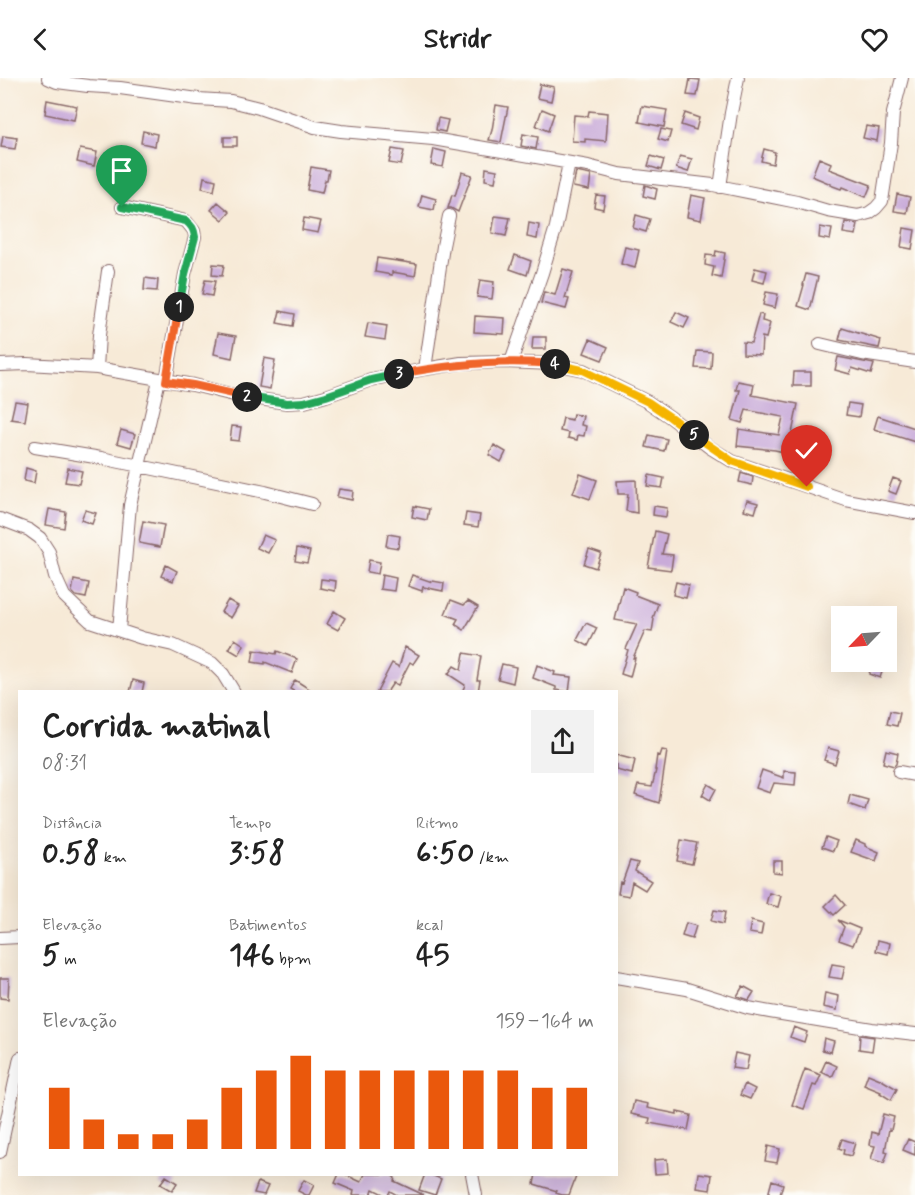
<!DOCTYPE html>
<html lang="pt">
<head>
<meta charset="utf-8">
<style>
	body { margin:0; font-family:Mynerve,sans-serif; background:#f2f2f2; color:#222; height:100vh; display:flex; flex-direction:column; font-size:22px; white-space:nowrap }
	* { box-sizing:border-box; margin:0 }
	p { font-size:20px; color:#767676 }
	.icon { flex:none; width:33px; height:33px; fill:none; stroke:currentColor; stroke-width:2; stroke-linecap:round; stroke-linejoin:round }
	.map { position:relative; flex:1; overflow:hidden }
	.panel { position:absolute; left:18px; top:612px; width:600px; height:486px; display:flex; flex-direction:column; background:#fff; border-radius:0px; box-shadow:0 6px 24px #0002 }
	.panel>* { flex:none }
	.needle { width:39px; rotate:245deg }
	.buttons { position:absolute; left:831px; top:528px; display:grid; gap:12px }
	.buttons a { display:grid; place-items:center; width:66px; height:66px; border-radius:0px; background:#fff; box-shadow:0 6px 24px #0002; font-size:30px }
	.pin { position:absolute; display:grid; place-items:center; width:51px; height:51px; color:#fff; margin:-62px -26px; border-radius:50% 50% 50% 0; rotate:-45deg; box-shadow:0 0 6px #0007 }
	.pin .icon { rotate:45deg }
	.km { position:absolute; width:30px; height:30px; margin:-15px; border-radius:50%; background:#222; color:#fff; font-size:16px; line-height:30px; text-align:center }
	.round { display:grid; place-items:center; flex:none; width:63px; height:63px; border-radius:0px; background:#f2f2f2 }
	.overview { display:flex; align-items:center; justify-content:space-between; height:102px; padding:0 24px }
	h1 { font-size:33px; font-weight:700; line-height:45px }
	.metrics { display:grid; grid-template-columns:repeat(3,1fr); gap:9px; height:102px; padding:6px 24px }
	.metrics div { display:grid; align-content:center }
	.metrics b { font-size:30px; font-weight:700 }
	.metrics small { font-size:16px; font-weight:400 }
	.metrics p { font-size:16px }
	.chart { height:168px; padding:12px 24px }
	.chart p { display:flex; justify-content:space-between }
	.chart svg { width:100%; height:108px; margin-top:6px; stroke:#ea580c; stroke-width:6 }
	header { display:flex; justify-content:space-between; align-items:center; height:78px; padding:0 24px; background:#fff; font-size:27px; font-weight:700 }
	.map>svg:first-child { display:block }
	.building { fill:#c9abd9 }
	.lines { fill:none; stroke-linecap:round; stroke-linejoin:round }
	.street-casing { stroke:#876667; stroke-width:14 }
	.street { stroke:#fff; stroke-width:12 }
	.split-1-casing { stroke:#fff; stroke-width:12 }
	.split-2-casing { stroke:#fff; stroke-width:12 }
	.split-3-casing { stroke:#fff; stroke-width:12 }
	.split-4-casing { stroke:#fff; stroke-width:12 }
	.split-5-casing { stroke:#fff; stroke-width:12 }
	.split-6-casing { stroke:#fff; stroke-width:12 }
	.split-1 { stroke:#22a559; stroke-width:8 }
	.split-2 { stroke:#f0652b; stroke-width:8 }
	.split-3 { stroke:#22a559; stroke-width:8 }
	.split-4 { stroke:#f0652b; stroke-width:8 }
	.split-5 { stroke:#f5b400; stroke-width:8 }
	.split-6 { stroke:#f5b400; stroke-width:8 }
</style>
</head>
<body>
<header><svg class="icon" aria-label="back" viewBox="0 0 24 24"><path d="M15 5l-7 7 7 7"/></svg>Stridr<svg class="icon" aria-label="heart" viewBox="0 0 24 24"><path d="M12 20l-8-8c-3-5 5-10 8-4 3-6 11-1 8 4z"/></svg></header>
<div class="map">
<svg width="915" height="1117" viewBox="0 0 915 1117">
	<rect width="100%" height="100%" fill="#fdfcf7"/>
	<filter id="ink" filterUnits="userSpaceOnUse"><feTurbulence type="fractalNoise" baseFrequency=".0167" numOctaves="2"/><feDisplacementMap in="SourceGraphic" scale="12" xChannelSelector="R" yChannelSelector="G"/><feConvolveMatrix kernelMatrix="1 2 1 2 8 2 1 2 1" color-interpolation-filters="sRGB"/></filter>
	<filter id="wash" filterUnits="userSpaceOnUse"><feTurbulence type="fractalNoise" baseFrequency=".008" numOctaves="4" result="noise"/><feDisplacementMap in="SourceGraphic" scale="24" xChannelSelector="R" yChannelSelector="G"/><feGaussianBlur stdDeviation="1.35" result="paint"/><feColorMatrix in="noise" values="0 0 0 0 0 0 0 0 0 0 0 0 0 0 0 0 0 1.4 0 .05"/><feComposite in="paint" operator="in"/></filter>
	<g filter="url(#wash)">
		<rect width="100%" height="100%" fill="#f7ead7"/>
		<g id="blocks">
			<path class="building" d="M690,1L700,2L697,18L687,17Z
				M540,6L554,9L551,23L537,20Z
				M47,22L77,28L74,42L45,36Z
				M496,27L508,29L501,64L489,62L492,52Z
				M642,28L667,32L664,49L639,44Z
				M542,31L554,36L548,53L536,48Z
				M589,33L608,35L606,63L585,61V64L572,63L574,37L588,38Z
				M685,35L699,40L696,52L681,47Z
				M438,40L448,42L445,54L436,52Z
				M866,48L879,50L877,63L863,60Z
				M661,51L671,53L668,64L658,61Z
				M143,53L157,56L155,68L141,65Z
				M523,56L538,59L536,71L521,68Z
				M3,58L17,60L15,71L1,69Z
				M224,59H237V68H224Z
				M80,71L97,74L94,88L77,84Z
				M392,71L404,73L401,87L389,85Z
				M434,71L446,74L443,89L431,87Z
				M764,71L775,74L773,86L761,83Z
				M651,78L664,82L661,92L648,88Z
				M680,78L692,81L688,94L676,90Z
				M819,80L831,85L829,91L871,107L866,119L842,109L841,111L830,107L831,106L812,98Z
				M311,89L329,92L327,102H325L322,115L307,112Z
				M486,90L497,92L495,104L485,102Z
				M462,94L472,97L458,134L451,130H448L452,117L455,118Z
				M576,94L591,97L589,112L573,109Z
				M204,99L216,102L214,113L202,110Z
				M645,107L657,111L655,121L643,118Z
				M897,116L910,119L907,135L894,133Z
				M422,117L436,121L434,132L419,129Z
				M596,117L605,118L603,131L594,129Z
				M691,117L705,120L701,142L687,139Z
				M218,124L230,134L223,142L211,132Z
				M636,137L650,141L646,154L633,150Z
				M495,138L510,140L506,158L492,155Z
				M304,140L321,143L318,155L302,152Z
				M845,144L858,146L856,157L843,155Z
				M529,145L539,147L537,161L527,159Z
				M820,149L832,151L830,162L819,160Z
				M904,150L915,152L912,171L901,169Z
				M625,169L639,172L635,190L621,186Z
				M716,173L725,175L721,200L712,198L714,189L705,187L706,177L715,178Z
				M515,177L531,183L527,197L510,191Z
				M377,180L417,186L415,198L392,194V197L375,194Z
				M213,186L224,187L222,198L212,197Z
				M755,190L767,193L764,205L752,202Z
				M563,191L573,194L565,220L569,221L566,231L541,225L544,214L555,217Z
				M806,196L818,199L810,232L798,228L804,207H803Z
				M145,200L158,202L157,213L144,212Z
				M205,202L215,203L212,218L202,216Z
				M480,202L494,204L492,221L477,219Z
				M766,214L778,216L775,230L763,227Z
				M280,233L295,236L293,248L277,245Z
				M676,234L689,240L684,250L671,244Z
				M759,236L763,237L762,243L770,245L766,260L762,259L761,277L743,276V264L751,265Z
				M475,238L505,240L504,256L474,254Z
				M368,245L387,248L385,262L365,259Z
				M842,250L881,262L879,270L839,262Z
				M218,255L236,258L232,280L214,276Z
				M533,259H546V271H532Z
				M590,261L608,269L602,282L584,275Z
				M697,273L712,274L711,291L695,290Z
				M838,279L874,286L871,296L852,290L850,296L835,292Z
				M264,280L275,282L270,311L259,309Z
				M794,294H811V308H793Z
				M738,303L754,306L752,317L798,326L788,375L775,372L737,368L739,351L779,357L783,339L746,332L742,345L732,342L740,312H736Z
				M15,323L28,325L25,343L11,341Z
				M848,325L861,327L859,339L846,337Z
				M573,336L583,338L581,347L586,348L584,358L578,357L577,362L568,360L569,355L560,353L563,340L572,342Z
				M878,338L915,350V364L874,351Z
				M232,348L241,349L239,363L230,362Z
				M121,352L135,356L131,369L117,365Z
				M649,357L667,361L664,373L646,369Z
				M811,360L824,365L818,378L805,373Z
				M494,367L506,374L501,384L489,377Z
				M26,390L36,393L34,405L24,403Z
				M68,390L82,393L79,406L65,404Z
				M741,395L753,399L752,407L739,404Z
				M580,396L597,402L590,421L573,415Z
				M649,397L664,400L662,410L647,408Z
				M893,400L901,403L896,416L888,413Z
				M636,402L637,435L626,433L628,416H618L617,403Z
				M339,411L353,413L352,422L337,419Z
				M747,422L758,425L755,435L744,432Z
				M414,428L429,431L427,442L412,439Z
				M654,428L667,430L666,439L653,437Z
				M49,431L66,434L64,450L46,447Z
				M85,432L96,435L92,446L81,442Z
				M466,435L480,437L478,449L464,447Z
				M143,443L164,447L160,469L139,465Z
				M655,453L667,456L662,476L673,477L671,492L648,489Z
				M388,456L400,458L398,470L386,468Z
				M263,457L275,462L268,475L257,470Z
				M297,470L310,473L307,485L295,483Z
				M589,471L601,475L596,490L584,486Z
				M369,482L380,484L378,496L367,494Z
				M166,487L177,493L173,503L161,498Z
				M382,497L396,500L394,513L380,511Z
				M412,497L432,504L433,503L444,505L443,513L423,509L422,513L408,508Z
				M321,501L336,503L335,513L320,510Z
				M74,502L89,505L86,520L76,518L72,514Z
				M676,504L689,507L686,520L673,517Z
				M623,509L636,514L635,517L658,526L653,540L654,541L652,554L645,553L633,580H635L630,599L621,596L628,572L626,571L637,546L615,542Z
				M228,522L238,528L231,540L221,534Z
				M451,522L464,527L468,523L478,529L464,552L455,546L458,541L445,536Z
				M334,533L345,540L338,552L327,546Z
				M586,545L597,550L588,568L577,562Z
				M235,561L244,567L239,577L229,571Z
				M405,569L419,577L413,586L410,584L398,607L393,605L387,614H377L392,585L399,589Z
				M254,572L276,576L277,573L297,581L292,595L265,584V586L252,584Z
				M464,575L481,578L477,602H480L478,614H462L465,607L448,596L454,588L461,592Z
				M873,584L884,588L880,600L869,596Z
				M502,586L516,589L513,605L498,601Z
				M537,587L555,594L554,597L571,599L569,614L556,612V609L533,600Z
				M133,602L144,605L142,614H130Z
				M295,602L314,614H295L290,611Z
				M890,633L900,635L897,648L887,646Z
				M828,670L839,673L835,686L824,682Z
				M662,672L667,673L659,725L635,717L638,707L652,709L656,692H655L657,677L660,678Z
				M886,672L898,675L896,686L894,688L883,685Z
				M616,677L635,682L632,696L616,692Z
				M762,692L784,700V693L796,694L795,707L774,705L770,715L756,710Z
				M708,706L716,711L710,722L702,717Z
				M850,717L868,722L865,732L848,726Z
				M826,759L837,763L833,773L822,769Z
				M681,762L697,765L692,786L677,783Z
				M856,762L865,766V768L879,774L876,783L851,774Z
				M630,783L638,785L635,793L651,803L645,812L632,804L629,818L618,816L620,804L622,805Z
				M773,783H782V795L773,794Z
				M769,815L781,818L778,829L766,826Z
				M836,817L845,827L834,837L825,828Z
				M714,832L725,834L723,846L711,843Z
				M838,842L860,851L853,867L839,862L844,849Z
				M751,843L763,846L761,857L749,855Z
				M686,845L696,848L692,861L682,858Z
				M878,862L890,865L888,876L876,873Z
				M832,886L845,888L842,901L829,899Z
				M0,900H9L8,921L0,920Z
				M743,908L754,914L749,922L737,918Z
				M825,915L839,918L837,932L823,929Z
				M794,949L807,954L804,964L790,959Z
				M860,957L874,959L872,973L859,971Z
				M824,960L834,963L831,974L822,972Z
				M735,975L749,978L746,992L732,990Z
				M826,983L837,988L832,999L821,994Z
				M805,991L821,997L816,1008L813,1007L804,1031L792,1027Z
				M868,996L880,1001L897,1011L891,1022L880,1015L881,1014L864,1007Z
				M745,1006L755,1011L750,1021L740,1017Z
				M634,1023L648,1026L647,1030L677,1036V1034L691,1037L688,1052L649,1045L650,1040L631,1036Z
				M883,1036L894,1039L891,1052L889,1051L885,1073L888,1074L884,1085L871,1081L875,1068L870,1067L872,1054L878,1056Z
				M842,1061L855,1065L851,1078L843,1076L844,1072L839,1070Z
				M908,1061L915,1064V1077L903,1072Z
				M768,1068L780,1071L777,1085L765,1083Z
				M667,1081L668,1095L655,1096L654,1082Z
				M699,1095L712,1097L710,1112L697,1110Z
				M339,1096H344L361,1104L365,1096H390L395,1100L394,1103L424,1117H397L390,1113L388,1117H385L373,1111L371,1117H353L354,1113L335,1105Z
				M425,1096H429L441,1101L435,1117L419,1112Z
				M536,1096H577L569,1117H562L556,1115L557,1113L534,1106Z
				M166,1098L177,1105L172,1113L160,1106Z
				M304,1102L314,1107L309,1117H306L298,1113Z
				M772,1102L783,1106L780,1117H768Z
				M258,1104L268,1108L264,1117L254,1115Z"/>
		</g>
	</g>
	<g filter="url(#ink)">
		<use href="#blocks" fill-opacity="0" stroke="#876667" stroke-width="1.5"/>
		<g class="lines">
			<defs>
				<path id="street" d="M48,0L57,4L88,8L120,10L198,21L231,23L259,30L315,49L341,53L433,61L588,88L619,96L713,107L797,124L828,133L858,138L869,135L876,130L882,123L891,65L893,35L902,0
					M720,109L731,35L738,0
					M122,129L186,143L194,153L195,159L185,196L166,303
					M820,266L862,276L915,284
					M511,284L542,195L556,149L569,85
					M0,287L27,286L97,290L193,307L238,318L287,325L304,324L326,318L371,302L425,291L461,285L505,284L554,286L583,292L648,324L670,339L709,369L732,383L846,422L915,435
					M97,290L99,257L108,193
					M425,291L443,168L449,138
					M35,369L101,380L265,414L312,426
					M0,441L29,452L40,460L49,474L55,498L64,518L90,543L142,560L173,567L212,585L223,596L234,614
					M119,552L130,427L159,302
					M899,694L915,697
					M0,860L20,859
					M616,899L687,911L748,930L770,934L872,951L915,956
					M0,1074L20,980
					M472,1096L476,1117"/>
			</defs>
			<use href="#street" class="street-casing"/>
			<use href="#street" class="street"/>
		</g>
	</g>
	<g class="lines" filter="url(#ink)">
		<defs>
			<path id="split-1" d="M122,129L186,143C192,148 194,151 195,159L185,196L179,229"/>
			<path id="split-2" d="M179,229L166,303L193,307L247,319"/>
			<path id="split-3" d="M247,319L287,325L304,324L326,318L371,302L399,296"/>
			<path id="split-4" d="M399,296C451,286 502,281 555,286"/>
			<path id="split-5" d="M555,286L582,292L648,324L670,339L694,357"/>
			<path id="split-6" d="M694,357L732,383L807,409"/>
		</defs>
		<use href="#split-1" class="split-1-casing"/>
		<use href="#split-2" class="split-2-casing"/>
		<use href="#split-3" class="split-3-casing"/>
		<use href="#split-4" class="split-4-casing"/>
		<use href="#split-5" class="split-5-casing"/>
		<use href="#split-6" class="split-6-casing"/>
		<use href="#split-1" class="split-1"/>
		<use href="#split-2" class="split-2"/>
		<use href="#split-3" class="split-3"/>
		<use href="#split-4" class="split-4"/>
		<use href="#split-5" class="split-5"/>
		<use href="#split-6" class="split-6"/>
	</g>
</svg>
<div class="buttons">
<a><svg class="needle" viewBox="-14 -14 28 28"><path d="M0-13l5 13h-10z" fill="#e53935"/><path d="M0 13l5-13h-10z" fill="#767676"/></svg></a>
</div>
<div class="pin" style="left:122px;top:129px;background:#1e9e55"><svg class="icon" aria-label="arrive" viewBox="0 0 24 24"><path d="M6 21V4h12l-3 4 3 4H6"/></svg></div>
<div class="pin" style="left:807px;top:409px;background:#d93025"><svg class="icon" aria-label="check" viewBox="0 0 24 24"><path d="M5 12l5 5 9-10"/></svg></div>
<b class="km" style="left:179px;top:229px">1</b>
<b class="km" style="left:247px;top:319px">2</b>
<b class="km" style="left:399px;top:296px">3</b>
<b class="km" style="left:555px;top:286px">4</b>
<b class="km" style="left:694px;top:357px">5</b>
<section class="panel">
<div class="overview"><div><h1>Corrida matinal</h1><p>08:31</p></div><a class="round"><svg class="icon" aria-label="share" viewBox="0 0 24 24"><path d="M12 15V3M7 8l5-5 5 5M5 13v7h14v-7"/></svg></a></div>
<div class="metrics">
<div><p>Distância</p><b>0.58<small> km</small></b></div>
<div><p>Tempo</p><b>3:58</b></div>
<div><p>Ritmo</p><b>6:50<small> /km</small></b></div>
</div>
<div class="metrics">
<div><p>Elevação</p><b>5<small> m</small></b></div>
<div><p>Batimentos</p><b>146<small> bpm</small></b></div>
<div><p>kcal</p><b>45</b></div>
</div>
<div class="chart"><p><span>Elevação</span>159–164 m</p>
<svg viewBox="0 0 160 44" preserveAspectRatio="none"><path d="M5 44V19M15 44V32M25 44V38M35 44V38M45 44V32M55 44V19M65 44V12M75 44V6M85 44V12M95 44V12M105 44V12M115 44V12M125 44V12M135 44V12M145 44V19M155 44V19"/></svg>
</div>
</section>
</div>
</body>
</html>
